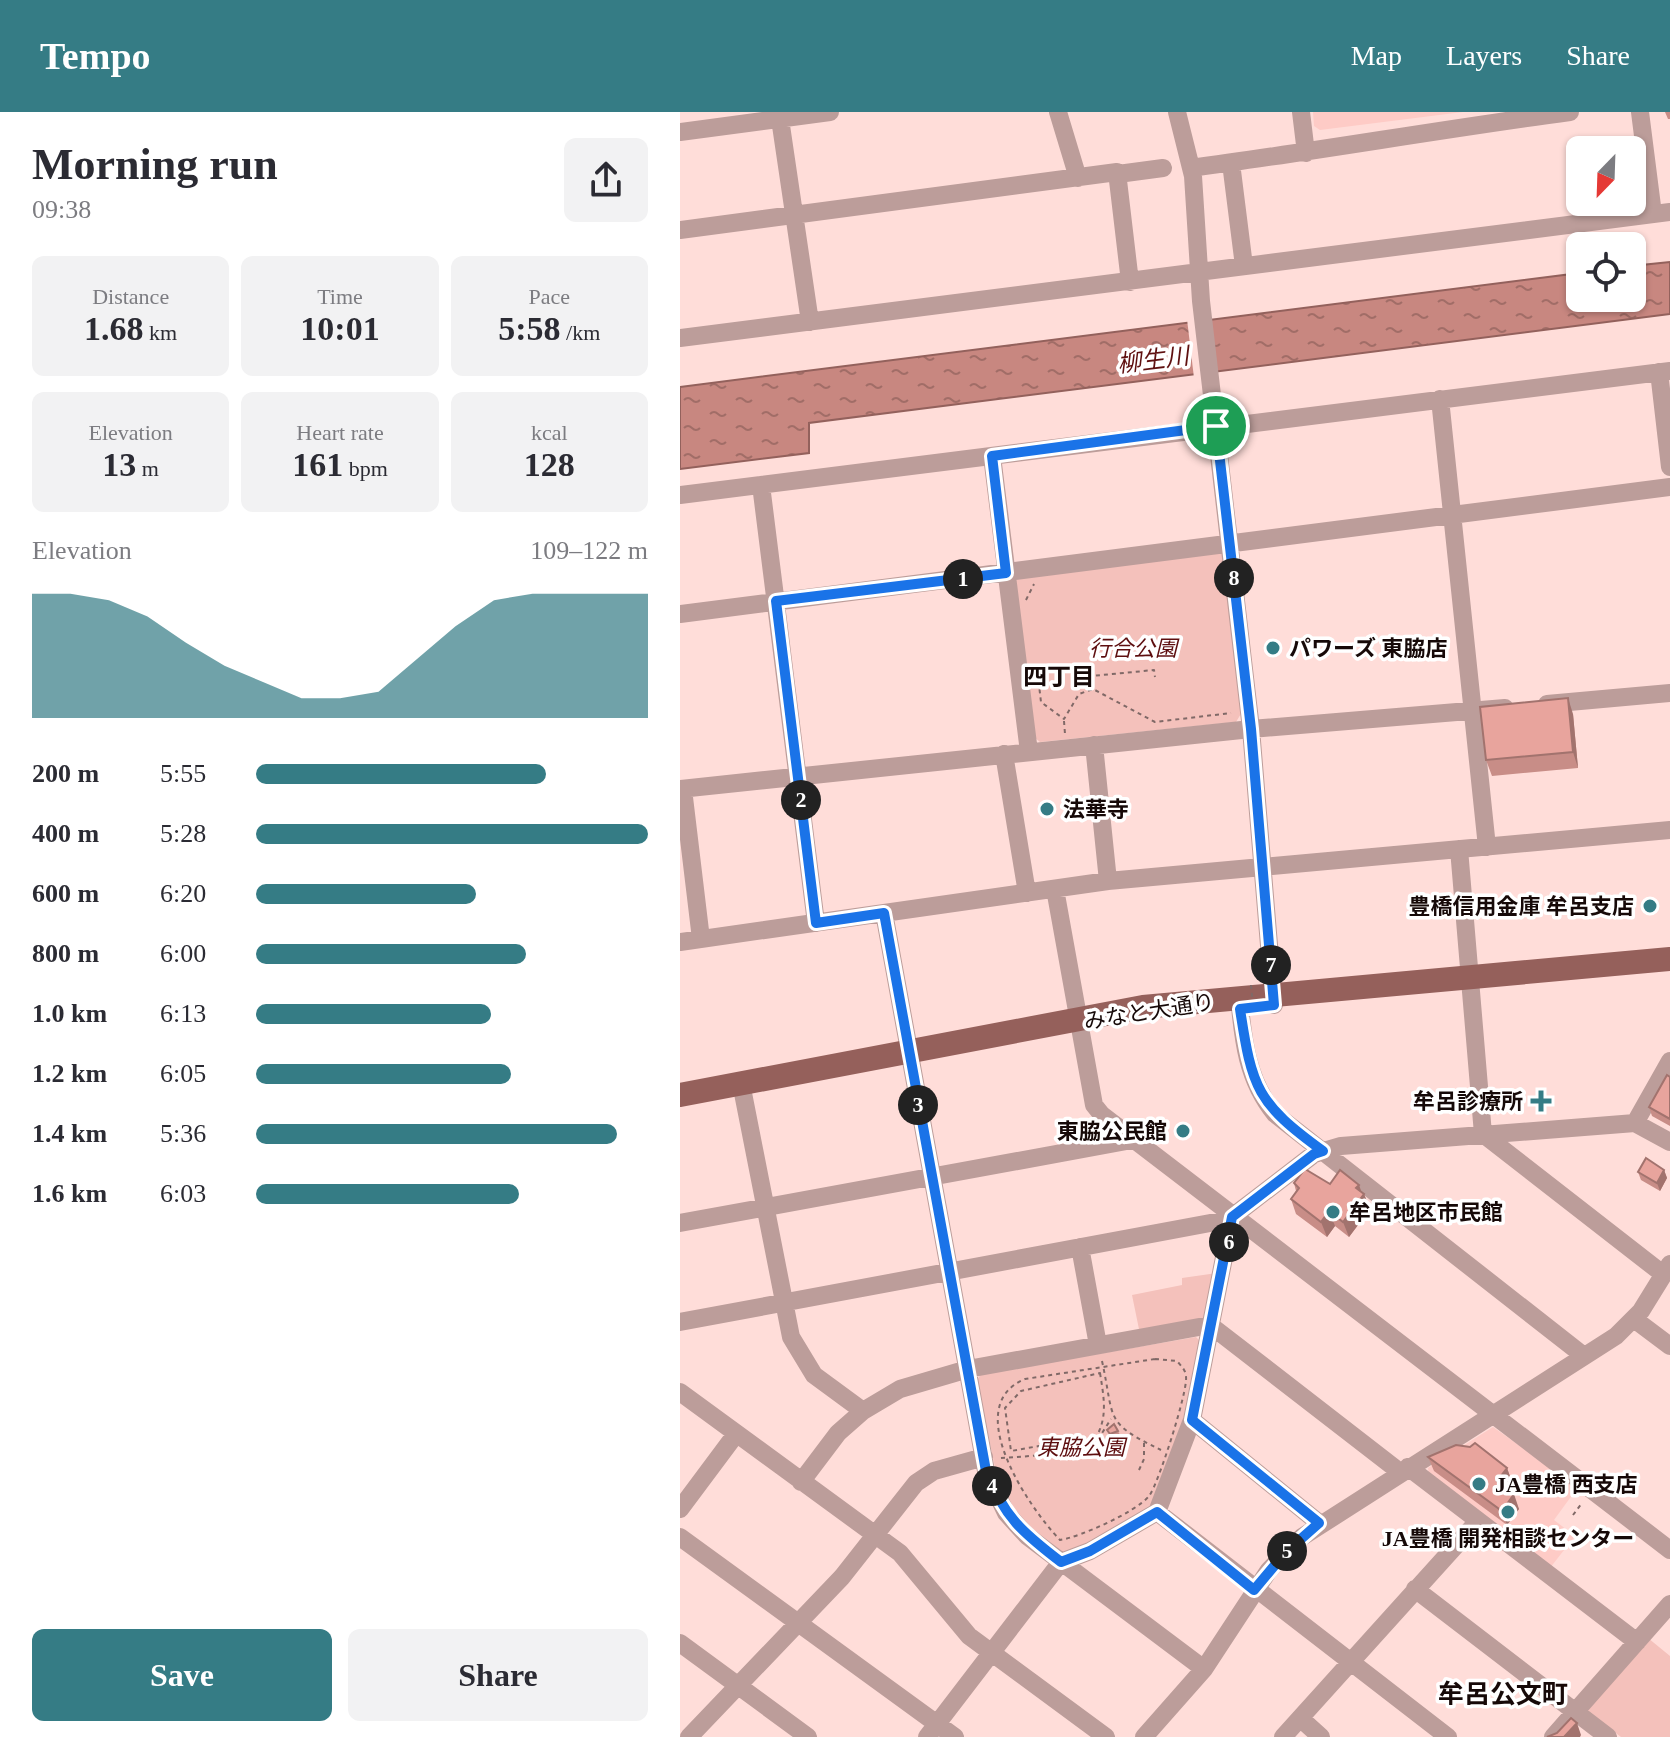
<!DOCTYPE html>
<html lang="en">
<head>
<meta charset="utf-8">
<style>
	body { margin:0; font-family:"Times New Roman","Noto Sans JP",serif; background:#f2f2f3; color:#2b2b33; height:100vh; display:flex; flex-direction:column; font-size:30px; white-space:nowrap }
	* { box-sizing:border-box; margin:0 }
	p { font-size:26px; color:#7c7c81 }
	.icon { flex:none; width:44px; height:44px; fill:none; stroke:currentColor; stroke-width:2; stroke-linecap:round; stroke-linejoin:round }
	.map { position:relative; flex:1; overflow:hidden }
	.panel { display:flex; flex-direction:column; background:#fff; width:680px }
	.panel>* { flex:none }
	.needle { width:52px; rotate:203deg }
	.tools { position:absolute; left:886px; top:24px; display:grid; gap:16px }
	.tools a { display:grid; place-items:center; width:80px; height:80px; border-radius:12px; background:#fff; box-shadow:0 2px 6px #0004; font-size:40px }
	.pin { position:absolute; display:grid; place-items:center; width:68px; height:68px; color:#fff; margin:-34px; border:4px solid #fff; border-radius:50%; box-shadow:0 2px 8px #0007 }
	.km { position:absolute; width:40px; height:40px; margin:-20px; border-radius:50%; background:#222; color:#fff; font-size:22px; line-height:40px; text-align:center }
	.round { display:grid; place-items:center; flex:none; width:84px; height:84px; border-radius:12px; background:#f2f2f3 }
	.overview { display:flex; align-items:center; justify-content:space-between; height:136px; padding:0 32px }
	h1 { font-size:44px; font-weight:800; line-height:60px }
	.metrics { display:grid; grid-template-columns:repeat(3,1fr); gap:12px; height:136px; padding:8px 32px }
	.metrics div { display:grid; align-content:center; border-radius:12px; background:#f2f2f3; text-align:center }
	.metrics b { font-size:34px; font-weight:800 }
	.metrics small { font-size:22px; font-weight:400 }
	.metrics p { font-size:22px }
	.chart { height:224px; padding:16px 32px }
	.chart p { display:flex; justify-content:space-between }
	.chart svg { width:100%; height:144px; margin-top:8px; fill:#357c85; opacity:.7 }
	.button { display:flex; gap:16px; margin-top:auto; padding:16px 32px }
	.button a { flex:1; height:92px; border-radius:12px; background:#357c85; color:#fff; font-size:32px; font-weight:800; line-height:92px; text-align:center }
	.button a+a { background:#f2f2f3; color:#2b2b33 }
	ul { padding:0 32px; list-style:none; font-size:26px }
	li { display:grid; grid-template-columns:128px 96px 1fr; align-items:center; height:60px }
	li i { height:20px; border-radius:10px; background:#357c85 }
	header { display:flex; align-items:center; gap:48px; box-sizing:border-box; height:112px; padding:0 40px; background:#357c85; color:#fff }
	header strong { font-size:38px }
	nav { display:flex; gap:44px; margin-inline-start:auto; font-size:28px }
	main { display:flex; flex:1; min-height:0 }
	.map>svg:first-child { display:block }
	.built { fill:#fecbc6 }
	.green { fill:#f4c1bb }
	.water { fill:url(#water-ripples); stroke:#93615c; stroke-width:2 }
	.pier { fill:#ffddd9 }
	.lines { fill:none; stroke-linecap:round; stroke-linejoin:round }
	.path { stroke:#806967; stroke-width:2; stroke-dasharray:4 4; stroke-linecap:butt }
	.minor { stroke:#bc9d9a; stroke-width:18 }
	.major { stroke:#95605b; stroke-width:24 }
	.path-bridge { stroke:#806967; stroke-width:2; stroke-dasharray:4 4; stroke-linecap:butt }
	.wall { fill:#c88d87 }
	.shaded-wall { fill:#a2736e }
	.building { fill:#e8a49d; stroke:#a2736e; stroke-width:2 }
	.route-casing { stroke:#fff; stroke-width:16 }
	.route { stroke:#1a73e8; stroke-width:10 }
	.poi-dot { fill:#357c85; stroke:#fff; stroke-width:3 }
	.labels { text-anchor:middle; stroke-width:7; stroke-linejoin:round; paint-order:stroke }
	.park-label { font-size:22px; font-style:italic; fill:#5d0e0f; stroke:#fff }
	.poi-label { font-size:22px; font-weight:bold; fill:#160908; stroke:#fff; text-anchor:start }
	.street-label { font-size:22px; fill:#160908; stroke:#fff }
	.water-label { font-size:24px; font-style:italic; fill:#5f1010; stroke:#fff }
	.neighbourhood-label { font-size:24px; font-weight:bold; fill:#160908; stroke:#fff }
	.quarter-label { font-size:26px; font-weight:bold; fill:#160908; stroke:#fff }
</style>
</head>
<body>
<header>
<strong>Tempo</strong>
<nav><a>Map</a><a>Layers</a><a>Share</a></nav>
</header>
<main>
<section class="panel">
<div class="overview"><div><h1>Morning run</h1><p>09:38</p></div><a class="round"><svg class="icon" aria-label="share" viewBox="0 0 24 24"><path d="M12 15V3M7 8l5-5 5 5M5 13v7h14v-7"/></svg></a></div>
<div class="metrics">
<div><p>Distance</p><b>1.68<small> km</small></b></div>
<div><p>Time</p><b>10:01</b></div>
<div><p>Pace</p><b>5:58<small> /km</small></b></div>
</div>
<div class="metrics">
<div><p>Elevation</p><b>13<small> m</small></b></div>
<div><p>Heart rate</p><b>161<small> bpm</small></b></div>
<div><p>kcal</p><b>128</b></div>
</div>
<div class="chart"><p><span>Elevation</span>109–122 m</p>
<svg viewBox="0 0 160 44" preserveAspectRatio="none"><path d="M0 44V6L10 6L20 8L30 13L40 21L50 28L60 33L70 38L80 38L90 36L100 26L110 16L120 8L130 6L140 6L150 6L160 6V44z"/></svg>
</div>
<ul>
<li><b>200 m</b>5:55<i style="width:74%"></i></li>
<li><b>400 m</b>5:28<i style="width:100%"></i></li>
<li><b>600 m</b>6:20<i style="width:56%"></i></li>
<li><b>800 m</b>6:00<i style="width:69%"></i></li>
<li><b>1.0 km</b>6:13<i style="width:60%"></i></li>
<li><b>1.2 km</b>6:05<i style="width:65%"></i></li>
<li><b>1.4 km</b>5:36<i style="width:92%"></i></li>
<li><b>1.6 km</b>6:03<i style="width:67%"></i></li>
</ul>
<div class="button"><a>Save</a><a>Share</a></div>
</section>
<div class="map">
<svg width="990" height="1625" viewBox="0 0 990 1625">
	<defs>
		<pattern id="water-ripples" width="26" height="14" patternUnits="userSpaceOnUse" patternTransform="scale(2)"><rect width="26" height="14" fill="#c88780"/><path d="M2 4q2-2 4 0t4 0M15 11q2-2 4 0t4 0" fill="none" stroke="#a16d67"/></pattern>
	</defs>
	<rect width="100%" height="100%" fill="#ffddd9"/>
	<path class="built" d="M633,0H783L640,18L634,14Z
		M813,1315L898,1375L874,1408L895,1424L870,1456L749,1364L748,1356Z"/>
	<path class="green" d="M539,439L546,444L562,600L556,610L360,630L354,625L333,473L339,465Z
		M537,1161L524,1209L460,1222L452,1183L502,1173V1166Z
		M516,1225L521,1230L509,1297L474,1397L385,1443L348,1417L319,1375L297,1268L301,1262Z
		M968,1526L990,1544V1625H941L907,1599Z"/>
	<path class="water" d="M990,150V202L129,311V341L0,357V275L900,161V186H952V154Z"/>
	<path class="pier" d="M530,204L538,263L514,266L507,207Z"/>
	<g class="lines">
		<path class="path" d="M346,488L354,472
			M356,571L359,573L361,590L384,607L399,582L413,577L475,610L551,601
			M413,576L412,564L474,558L475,565
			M384,609L385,622
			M475,1247L497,1249C501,1254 506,1258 506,1265C508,1279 478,1373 469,1384C456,1400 400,1425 380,1428C350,1397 279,1294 345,1267Z
			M422,1249C435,1308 423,1310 481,1338
			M420,1261C425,1292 429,1312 407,1338L359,1334L331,1339L325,1296L341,1279Z
			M321,1346L410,1340L431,1307
			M459,1358L464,1347V1331
			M893,1403L902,1391"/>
		<path class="minor" d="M99,0L130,210
			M378,0L398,66
			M497,0L513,64L521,189L571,617L594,893
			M621,0L626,41
			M960,0L973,102
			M0,20L150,0
			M551,51L564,154
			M511,56C638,39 763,17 890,0
			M438,62L483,56
			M0,118L437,60L450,170
			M0,226L990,100
			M979,260L990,355
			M760,287L807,735
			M312,344L349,640
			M81,373L136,811
			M0,383L990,259
			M0,502L990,375
			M867,592L990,581
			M414,633L428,769
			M324,642L347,781
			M0,677L571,617L825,596
			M3,677L21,827
			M779,737L803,1022L983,1162
			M375,777L414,993L422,1003L990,1438
			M204,801L306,1359L326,1401L347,1424L524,1557
			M0,830L428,769L990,718
			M559,885C563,928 567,968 595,1002L904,1244
			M61,971L111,1225L134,1263L183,1299
			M955,1011L990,949
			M0,1111L452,1028
			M400,1135L418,1233
			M954,1207L990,1234
			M0,1210L541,1109L552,1105L634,1042L661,1034L955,1011L990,1030
			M0,1280L220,1441L289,1524L426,1625
			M512,1308L639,1411
			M728,1355L957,1530
			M121,1370L158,1321L183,1299L220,1277L288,1257L530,1213L720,1360
			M0,1397L56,1322
			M477,1400L768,1625
			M0,1425L275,1625
			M735,1477L928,1625
			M0,1531L128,1625
			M620,1606L641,1625
			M9,1625L162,1465L236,1371L254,1359L304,1345
			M247,1625L381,1450L410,1439L477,1400L512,1308L552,1105
			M464,1625L524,1557L589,1458L622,1425L936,1224L961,1199L990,1152
			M603,1625L798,1409
			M873,1625L990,1492"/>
		<path class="major" d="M0,983L463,895L990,847"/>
		<path class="path-bridge" d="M571,873L574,903"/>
	</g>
	<path class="wall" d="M985,0H990V7H988Z
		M893,602L898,656L812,664L806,648Z
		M990,965V1014L972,1004L969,995Z
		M984,1058L987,1066L980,1079L961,1068L958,1060Z
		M614,1071L650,1072L682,1080L684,1082L690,1097L669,1125L655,1114L647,1125L616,1102L611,1087L616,1079Z
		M438,1319L440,1323L431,1326L429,1322Z
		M748,1345L827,1356L832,1370L827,1377L839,1397L827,1413L754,1359Z"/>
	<path class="shaded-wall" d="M888,586L893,602L898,656L893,640Z
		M984,1058L987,1066L980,1079L977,1071Z
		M679,1073L683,1084L684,1082L690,1097L669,1125L663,1110L676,1076Z
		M649,1099L655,1114L647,1125L641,1110Z
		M827,1356L832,1370L822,1383L817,1369Z
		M834,1382L839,1397L827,1413L822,1399Z
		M897,1611L901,1623L900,1625H884Z"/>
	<path class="building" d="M888,586L893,640L806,648L800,595Z
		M987,963L990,965V1007L969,995Z
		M966,1046L984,1058L977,1071L958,1060Z
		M625,1057L650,1072L660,1058L679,1073L676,1076L684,1082L663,1110L649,1099L641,1110L611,1087L619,1076L614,1071Z
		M434,1312L438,1319L430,1322L427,1318Z
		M795,1331L827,1356L817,1369L834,1382L822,1399L748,1345L776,1333L790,1335Z
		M891,1606L897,1611L884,1625H867L877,1621Z"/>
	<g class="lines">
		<defs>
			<path id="route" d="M536,314L571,617L594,893L560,897C572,977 577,991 643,1039L634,1042L552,1105L512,1308L639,1411L605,1441L574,1478L477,1400L410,1439L381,1450C343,1421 324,1405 306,1359L204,801L136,811L96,489L326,461L312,344Z"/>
		</defs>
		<use href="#route" class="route-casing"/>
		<use href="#route" class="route"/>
	</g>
	<g class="poi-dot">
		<circle cx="593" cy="536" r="8"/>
		<circle cx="367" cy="697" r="8"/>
		<circle cx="970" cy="794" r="8"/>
		<path d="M857 977h8v8h8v8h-8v8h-8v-8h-8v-8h8z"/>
		<circle cx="503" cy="1019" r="8"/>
		<circle cx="653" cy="1100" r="8"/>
		<circle cx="799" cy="1372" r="8"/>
		<circle cx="828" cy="1400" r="8"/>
	</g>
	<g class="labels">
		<g class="park-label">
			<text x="453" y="544">行合公園</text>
			<text x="401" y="1343">東脇公園</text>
		</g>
		<g class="poi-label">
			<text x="609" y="544">パワーズ 東脇店</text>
			<text x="383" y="705">法華寺</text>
			<text x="954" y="802" text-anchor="end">豊橋信用金庫 牟呂支店</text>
			<text x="843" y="997" text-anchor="end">牟呂診療所</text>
			<text x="487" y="1027" text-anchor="end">東脇公民館</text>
			<text x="669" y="1108">牟呂地区市民館</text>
			<text x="815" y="1380">JA豊橋 西支店</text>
			<text x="828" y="1434" text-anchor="middle">JA豊橋 開発相談センター</text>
		</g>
		<g class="street-label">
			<text transform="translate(469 899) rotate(-9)" y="8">みなと大通り</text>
		</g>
		<g class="water-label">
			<text transform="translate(473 248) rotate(-7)" y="8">柳生川</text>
		</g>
		<g class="neighbourhood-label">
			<text x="379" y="573">四丁目</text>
		</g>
		<g class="quarter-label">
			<text x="823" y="1591">牟呂公文町</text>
		</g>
	</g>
</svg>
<div class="tools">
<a><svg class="needle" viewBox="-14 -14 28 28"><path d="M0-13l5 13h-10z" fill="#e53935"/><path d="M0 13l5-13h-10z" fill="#7c7c81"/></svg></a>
<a><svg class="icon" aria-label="locate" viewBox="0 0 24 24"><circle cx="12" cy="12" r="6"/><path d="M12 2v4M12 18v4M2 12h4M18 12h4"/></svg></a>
</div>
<div class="pin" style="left:536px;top:314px;background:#1e9e55"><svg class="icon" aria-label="arrive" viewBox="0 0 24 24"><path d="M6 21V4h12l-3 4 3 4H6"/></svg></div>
<b class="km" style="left:283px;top:467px">1</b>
<b class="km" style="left:121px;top:688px">2</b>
<b class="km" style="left:238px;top:993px">3</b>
<b class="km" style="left:312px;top:1374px">4</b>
<b class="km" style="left:607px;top:1439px">5</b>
<b class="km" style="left:549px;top:1130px">6</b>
<b class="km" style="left:591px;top:853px">7</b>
<b class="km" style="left:554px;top:466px">8</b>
</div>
</main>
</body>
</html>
